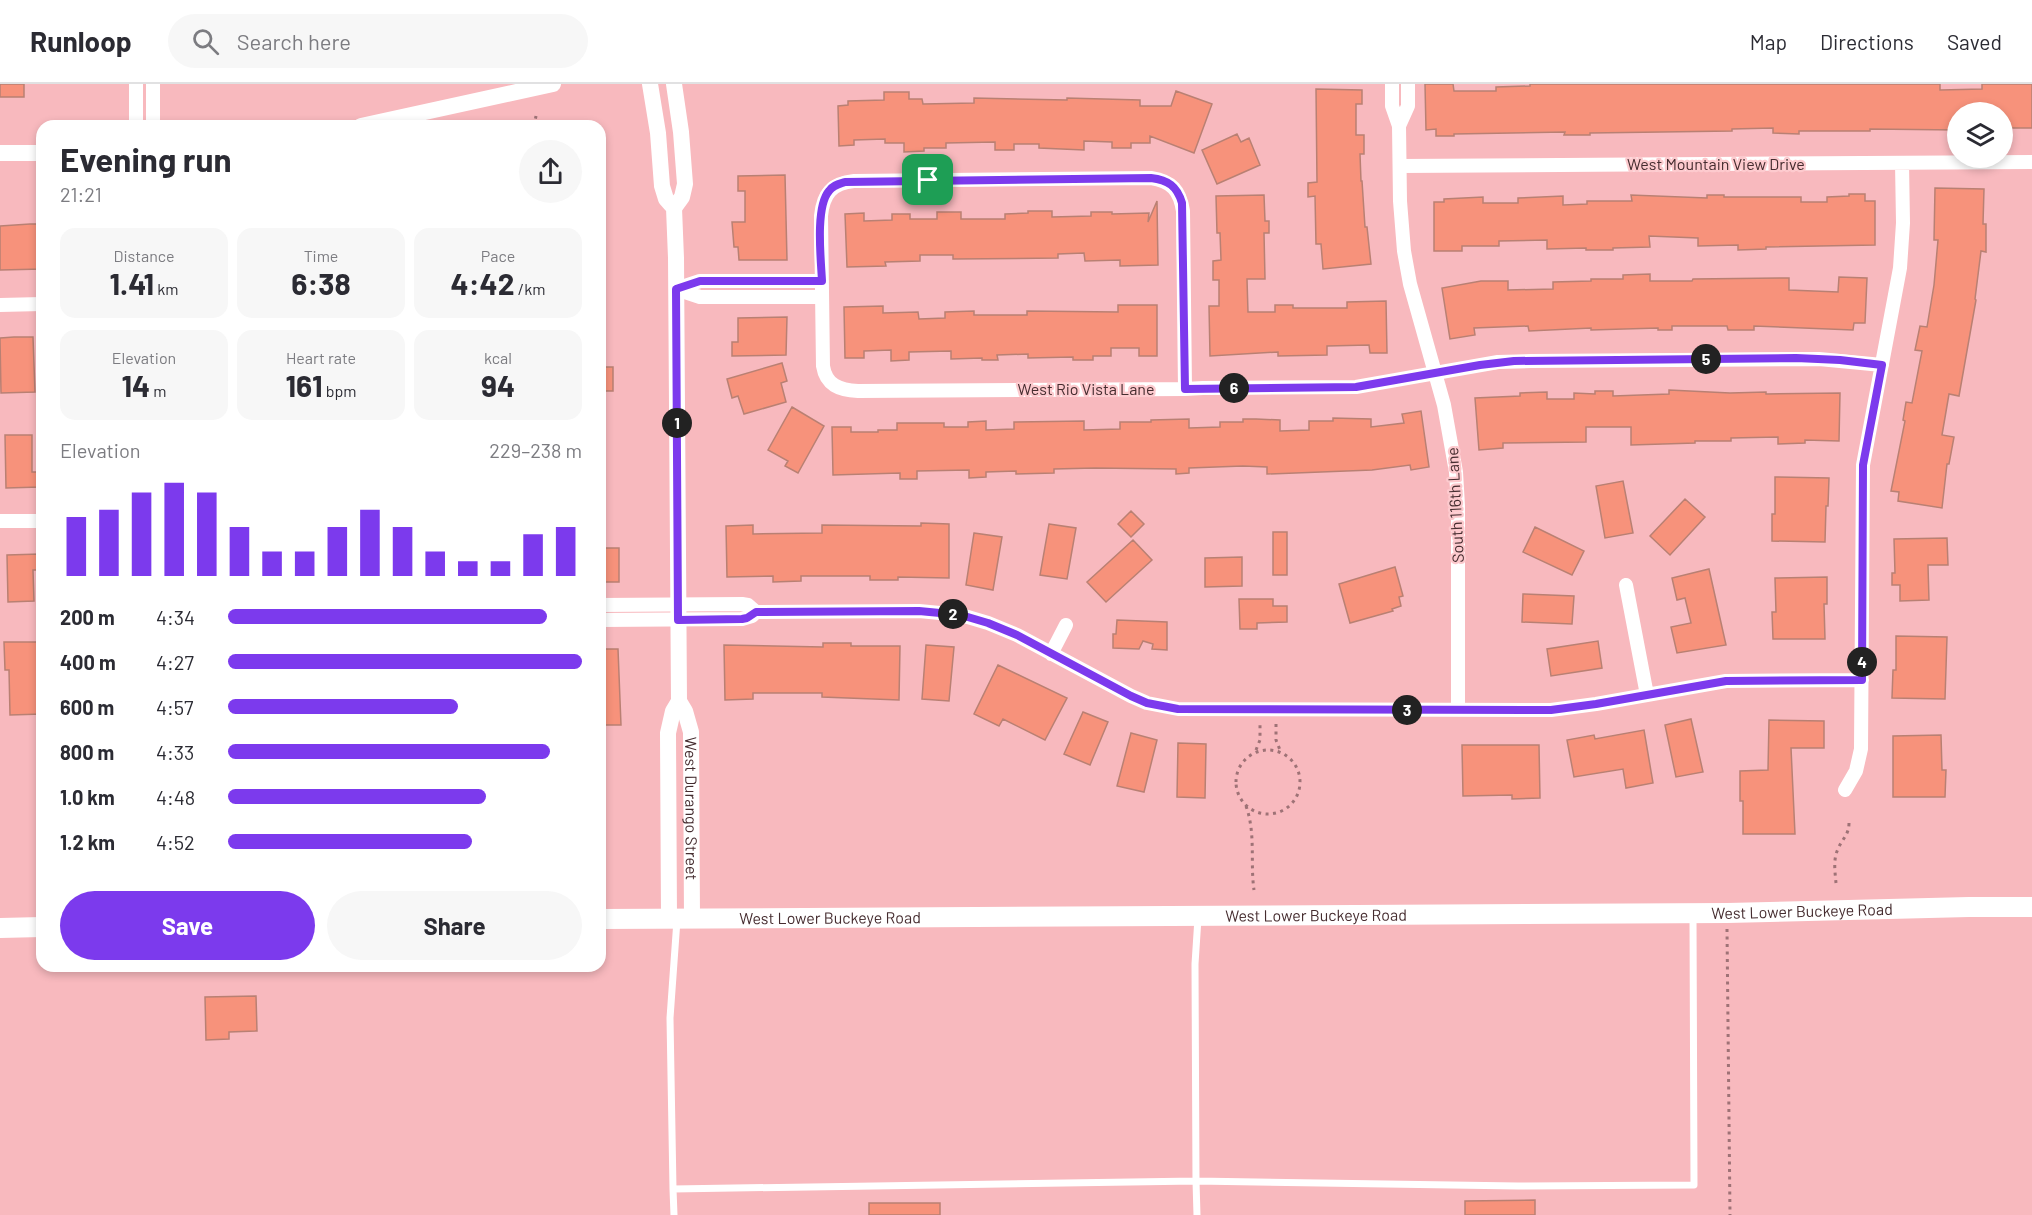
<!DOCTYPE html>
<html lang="en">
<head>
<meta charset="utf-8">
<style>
	body { margin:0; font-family:Barlow,sans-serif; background:#f7f7f7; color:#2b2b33; height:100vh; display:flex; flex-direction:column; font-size:22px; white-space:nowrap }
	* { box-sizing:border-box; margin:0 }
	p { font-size:20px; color:#7c7c81 }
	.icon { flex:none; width:33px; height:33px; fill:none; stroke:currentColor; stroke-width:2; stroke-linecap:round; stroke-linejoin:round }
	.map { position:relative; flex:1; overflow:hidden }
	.drawer { position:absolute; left:36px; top:36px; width:570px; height:852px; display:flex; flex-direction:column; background:#fff; border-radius:18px; box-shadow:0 3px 9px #0003 }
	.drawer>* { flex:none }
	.buttons { position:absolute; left:1947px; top:18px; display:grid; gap:12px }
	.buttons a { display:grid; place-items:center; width:66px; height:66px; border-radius:50%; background:#fff; box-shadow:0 3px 9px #0003; font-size:30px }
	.pin { position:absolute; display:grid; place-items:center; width:51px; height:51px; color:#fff; margin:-26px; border-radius:12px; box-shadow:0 3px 9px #0006 }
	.km { position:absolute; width:30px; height:30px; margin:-15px; border-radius:50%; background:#222; color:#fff; font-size:16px; line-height:30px; text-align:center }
	.round { display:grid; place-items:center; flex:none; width:63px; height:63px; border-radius:32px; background:#f7f7f7 }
	.overview { display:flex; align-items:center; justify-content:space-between; height:102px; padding:0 24px }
	h1 { font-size:33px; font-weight:700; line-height:45px }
	.stats { display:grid; grid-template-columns:repeat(3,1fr); gap:9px; height:102px; padding:6px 24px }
	.stats div { display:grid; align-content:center; border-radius:15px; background:#f7f7f7; text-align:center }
	.stats b { font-size:30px; font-weight:700 }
	.stats small { font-size:16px; font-weight:400 }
	.stats p { font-size:16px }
	.chart { height:168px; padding:12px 24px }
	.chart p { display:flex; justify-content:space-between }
	.chart svg { width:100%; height:108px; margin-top:6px; stroke:#7c3aed; stroke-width:6 }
	.cta { display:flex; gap:12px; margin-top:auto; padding:12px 24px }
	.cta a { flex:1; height:69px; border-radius:36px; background:#7c3aed; color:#fff; font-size:24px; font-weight:700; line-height:69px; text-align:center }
	.cta a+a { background:#f7f7f7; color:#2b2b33 }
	ul { padding:0 24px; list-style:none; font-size:20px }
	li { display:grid; grid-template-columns:96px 72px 1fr; align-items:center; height:45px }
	li i { height:15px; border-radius:8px; background:#7c3aed }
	header { display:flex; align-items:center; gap:36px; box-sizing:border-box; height:84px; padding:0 30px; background:#fff; border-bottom:2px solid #e1e1e2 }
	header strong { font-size:28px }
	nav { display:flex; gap:33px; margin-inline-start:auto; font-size:21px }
	.search { width:420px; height:54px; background:#f7f7f7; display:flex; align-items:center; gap:15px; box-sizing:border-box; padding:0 21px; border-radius:33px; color:#7c7c81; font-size:22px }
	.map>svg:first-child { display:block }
	.building { fill:#f7927b; stroke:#b98073; stroke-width:1.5 }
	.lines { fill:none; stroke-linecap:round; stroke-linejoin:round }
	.path { stroke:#9e7276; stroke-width:3; stroke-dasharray:3 4.5; stroke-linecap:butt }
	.service { stroke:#fff; stroke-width:7 }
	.minor { stroke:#fff; stroke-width:14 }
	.tertiary { stroke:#fff; stroke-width:16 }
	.secondary { stroke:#fff; stroke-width:20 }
	.route-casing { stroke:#fff; stroke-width:12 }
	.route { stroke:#7c3aed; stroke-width:8 }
	.labels { text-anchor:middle; stroke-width:4.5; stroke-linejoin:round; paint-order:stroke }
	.street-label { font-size:16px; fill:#452c2f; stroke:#fdcace }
</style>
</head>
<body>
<header>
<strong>Runloop</strong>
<div class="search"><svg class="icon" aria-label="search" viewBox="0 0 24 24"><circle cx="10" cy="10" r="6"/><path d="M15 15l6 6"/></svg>Search here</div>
<nav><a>Map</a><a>Directions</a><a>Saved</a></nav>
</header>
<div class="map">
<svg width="2032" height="1131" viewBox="0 0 2032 1131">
	<rect width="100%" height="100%" fill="#f8b9be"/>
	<path class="building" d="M0,0H24V13H0Z
		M1425,0H1453L1454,7H1496V3L1530,2V0H1940V6L1982,5V0H2032V44H2002V28H1958V46L1870,45V47H1799V50L1773,49V44L1732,45V47L1590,49V51H1564L1565,48L1454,50V52H1436V45L1426,46Z
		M1316,5L1362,6V20H1356V51H1364V70H1360L1361,97H1362L1365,143H1367L1371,180L1323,185L1321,160H1316L1315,112L1308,113V99L1317,98Z
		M1176,7L1212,20L1194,69L1150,52V59H1131V64H1112V58L1084,57V66L1039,64V60H1014V66H995V58L946,59V64H924V67L904,68V59H885V55L854,56V61L839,62L838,22L848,21V17L884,16V8H909V15H922L923,20L974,19V14L1067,16V14L1140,16V22H1171Z
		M1237,50L1241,58L1249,54L1260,81L1217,100L1202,66Z
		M785,91L787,176H739L738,163H734L732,138H745V107H738V92Z
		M1935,104L1984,105L1983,140H1986V168L1981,167L1975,215L1976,216L1959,312L1949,310L1942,351L1954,353L1949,380H1947L1942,424L1898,417L1899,408L1891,407L1905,337L1903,336L1906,318L1912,319L1922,267L1915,266L1920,242L1927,243L1934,201L1938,156H1934Z
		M1849,110H1865V117H1875V161L1766,163V165L1738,166V161L1698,162V154L1649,152L1650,163L1613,164V166H1586V164L1547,165V156L1499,157V162H1462V167H1434V118H1444V115L1483,113V119H1518V114L1563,112V121L1587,120V117H1632L1631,111L1707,114V111H1724V113H1801V118H1827V113L1849,112Z
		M1264,111L1265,137H1269V149H1264L1265,195H1247L1248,228H1275V221H1293V224H1347V218L1386,217L1387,269H1370L1369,261L1327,262V271L1278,272V268L1210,272L1209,222H1219V196H1213V177L1221,176L1220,149H1217L1216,112Z
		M1157,117L1158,181L1120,182V176L1085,177L1084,169L1058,170V174L953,175V171H920V177L885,178L886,182L847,183L845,130L864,129V137L892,136V130H910V135H937V128H961V135H1005V130L1028,129V127H1052V133L1091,132V128H1112V130L1149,129L1148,138Z
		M30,140H42V185L0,186V142Z
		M1650,190V197H1692L1693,195L1789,194V206L1838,208L1839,193L1867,194L1865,239H1854L1853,246L1754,242V246H1728L1727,242H1672V246H1658V244L1591,246V244L1529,247L1528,242L1474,244L1475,251L1450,255L1442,204L1481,197H1508V206L1553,205V198L1591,197V195H1623V191Z
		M1118,221H1157V272H1139V264H1111V272H1093V276H1073V273L1028,274V270L997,271L998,276H982V274L951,275V267L909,268V276L891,277V266L864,267V274H845L844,223L883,222V229L918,228L919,235L945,234V228L974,227V231H1027V227L1118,228Z
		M787,233L786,271L732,272V258H738V234Z
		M14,253H33L35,308L1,309L0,254Z
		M782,279L787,297L781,299L786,318L744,330L738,312L732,314L727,295Z
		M600,283H613V307H600Z
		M1669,306L1730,309L1766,308V310L1840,309L1839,357L1805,356V359L1778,360V353L1731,354V357H1695V359L1631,361V343H1586V358L1503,359V364L1479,366L1475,314L1520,312V309L1547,308V315H1574V309L1595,310V307H1613V312L1669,310Z
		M792,323L824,342L798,389L785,382L788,377L768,366Z
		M1421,327L1429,383L1411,386L1410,381L1372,386L1267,390V383L1243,382L1189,384V389L1176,390V385L1095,384L1054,385V389L1016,390V387L986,388V393L969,394V386L917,387V395H900V389L833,391L832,343H851V348H878V346H897V339H944V343H968V338L986,337V346L1014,345V338L1084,337V346L1120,345V338H1151V336L1189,335V344L1220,343V338H1243V335H1256L1280,336V347L1309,346V337H1333V334L1371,335V343L1404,339L1402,330Z
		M5,351H32V388H39L40,403L6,404Z
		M1775,393L1829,394L1828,422H1826L1825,458L1772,457V430H1775Z
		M1623,397L1633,449L1605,454L1596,402Z
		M1685,415L1705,433L1670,471L1650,452Z
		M1131,427L1144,440L1131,453L1118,440Z
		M921,439L949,440V494L898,493V496H870V492H801V497L773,498V492L727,493L726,442L753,441V450L822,449V441L921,442Z
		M1049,440L1076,444L1067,495L1040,491Z
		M1535,443L1584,467L1572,491L1523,468Z
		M1273,448H1287V491H1273Z
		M974,449L1002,453L993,506L966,501Z
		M1947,454L1948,481H1928L1929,516L1900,517V501H1892V489H1895L1894,455Z
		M1133,456L1152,476L1106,518L1087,498Z
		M600,464H619V498H600Z
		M40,470L41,486H33L34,517L8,518L7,471Z
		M1242,473V502L1205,503V474Z
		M1395,483L1403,512L1399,513L1401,522L1392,525L1393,527L1350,539L1339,500Z
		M1709,485L1726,561L1677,569L1671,543L1691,539L1685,514L1677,516L1672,494Z
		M1827,493V520H1824L1825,555H1773L1772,528H1776L1775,494Z
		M1523,510L1574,512L1572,540L1522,538Z
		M1239,515H1273V522H1287V538L1257,539V545H1240Z
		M1117,536L1167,538V566L1152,565L1153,560L1143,557L1139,565L1113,564V550H1116Z
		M1896,552L1947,553L1945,615L1892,614L1893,586H1896Z
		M1598,557L1602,584L1551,592L1547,565Z
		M4,558H42V630L10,631L9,586H5Z
		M823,559H851V562H900L899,616L822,613V609H753V615L725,616L724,561L823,563Z
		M926,561L954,563L949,617L922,615Z
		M600,565H618L621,641H600Z
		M998,581L1067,614L1045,656L1003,635L999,642L974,630Z
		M1083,628L1108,638L1090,681L1064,670Z
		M1691,635L1703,688L1676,693L1665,641Z
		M1769,636L1824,637V664H1791L1795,750H1743V717H1740V687L1768,686Z
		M1644,646L1653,699L1626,704L1623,685L1574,693L1567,656L1594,651L1595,655Z
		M1131,649L1157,656L1144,708L1117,702Z
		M1941,651L1942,686H1946L1945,713H1893V652Z
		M1178,659L1206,660L1205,714L1177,713Z
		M1462,661H1539L1540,714L1512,715V711L1463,712Z
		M256,912L257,947L229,948V955L206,956L205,913Z
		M1535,1116V1131H1465V1117Z
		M869,1119H940V1131H869Z"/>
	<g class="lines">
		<path class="path" d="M534,42L536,32
			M1276,640V656L1280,666
			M1236 698a32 32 0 1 1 64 0a32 32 0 1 1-64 0Z
			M1256,666L1260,656V640
			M1246,722C1256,750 1250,778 1254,806
			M1836,799C1835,788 1833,775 1838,765C1842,755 1849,751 1849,739
			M1727,845L1730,1131"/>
		<path class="service" d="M1198,834L1195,880L1196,1097L1518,1102L1694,1101L1693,832
			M677,836L670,934L673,1105L1196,1097L1197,1131
			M673,1105L674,1131"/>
		<path class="minor" d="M136,0V42
			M153,0V42
			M1392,0V22L1399,42L1400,117L1404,167L1410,200L1444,321L1456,388L1458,422V626
			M1399,42L1408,22V0
			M1400,82L2032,78
			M676,205L700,197H822
			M676,205L700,213H822
			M0,221L42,220
			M1185,305L1183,127C1180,107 1172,97 1151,94L854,97C832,99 823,110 821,132L823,282C826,301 839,306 858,307L1185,305L1203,304L1356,303L1498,278L1531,277L1819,275L1882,281
			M0,437H42
			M1626,501L1647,611
			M600,521L742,520L748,521L756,528
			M756,528L919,527L961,531L988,539L1017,551L1131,612L1147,619L1178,625L1551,626L1596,620L1726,597L1862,596
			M600,536L742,535L752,532L756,528
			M1051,570L1066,541
			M1845,706L1856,687L1861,665L1863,381L1900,184L1903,139L1902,79"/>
		<g class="tertiary">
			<path d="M650,0L658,49L662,102L666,115L674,124L676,174L679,617L673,627L668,649L669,834"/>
			<path d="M361,42L553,0"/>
			<path d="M0,69H42"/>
			<path d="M674,124L682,113L685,100L681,48L674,0"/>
			<path id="s1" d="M679,617L685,627L691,648L692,834"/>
		</g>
		<g class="secondary">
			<path id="s2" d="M600,835L1727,829L1969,823H2032"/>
			<path d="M0,844L42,843"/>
		</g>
	</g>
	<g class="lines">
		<defs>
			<path id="route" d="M1151,94C1168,96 1177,102 1182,119L1185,305L1356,303L1480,281L1514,277L1796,274L1840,276L1882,281L1863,381L1862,596L1726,597L1596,620L1551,626L1178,625L1147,619L1131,612L1017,551L988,539L961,531L919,527L756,528L747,534L742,535L678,536L676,205L700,197H822C821,176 815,123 829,107C833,101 839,100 845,98Z"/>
		</defs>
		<use href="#route" class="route-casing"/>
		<use href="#route" class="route"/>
	</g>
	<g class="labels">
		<g class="street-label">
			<text x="1716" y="86">West Mountain View Drive</text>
			<text x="1086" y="311">West Rio Vista Lane</text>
			<text transform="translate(1455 421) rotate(-93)" y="6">South 116th Lane</text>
			<text dy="6" stroke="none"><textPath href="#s1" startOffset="110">West Durango Street</textPath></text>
			<text dy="6" stroke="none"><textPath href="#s2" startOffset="1202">West Lower Buckeye Road</textPath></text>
			<text dy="6" stroke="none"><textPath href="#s2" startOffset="716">West Lower Buckeye Road</textPath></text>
			<text dy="6" stroke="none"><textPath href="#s2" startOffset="230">West Lower Buckeye Road</textPath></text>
		</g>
	</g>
</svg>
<div class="buttons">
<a><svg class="icon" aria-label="layers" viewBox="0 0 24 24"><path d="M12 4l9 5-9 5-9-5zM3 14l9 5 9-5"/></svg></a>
</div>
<div class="pin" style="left:928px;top:96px;background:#1e9e55"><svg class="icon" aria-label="arrive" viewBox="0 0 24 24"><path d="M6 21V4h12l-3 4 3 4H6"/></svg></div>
<b class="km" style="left:677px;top:339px">1</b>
<b class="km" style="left:953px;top:530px">2</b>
<b class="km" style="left:1407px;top:626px">3</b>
<b class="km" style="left:1862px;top:578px">4</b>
<b class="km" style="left:1706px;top:275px">5</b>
<b class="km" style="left:1234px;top:304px">6</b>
<section class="drawer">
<div class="overview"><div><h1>Evening run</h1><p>21:21</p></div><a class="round"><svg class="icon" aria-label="share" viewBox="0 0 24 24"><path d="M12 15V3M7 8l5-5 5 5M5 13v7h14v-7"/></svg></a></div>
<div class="stats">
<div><p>Distance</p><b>1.41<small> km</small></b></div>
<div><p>Time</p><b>6:38</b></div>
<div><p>Pace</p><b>4:42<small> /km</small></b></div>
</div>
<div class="stats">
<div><p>Elevation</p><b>14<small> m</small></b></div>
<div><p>Heart rate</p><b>161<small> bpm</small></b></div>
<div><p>kcal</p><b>94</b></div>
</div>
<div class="chart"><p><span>Elevation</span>229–238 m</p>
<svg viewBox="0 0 160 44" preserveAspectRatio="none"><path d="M5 44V20M15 44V17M25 44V10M35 44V6M45 44V10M55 44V24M65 44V34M75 44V34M85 44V24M95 44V17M105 44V24M115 44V34M125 44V38M135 44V38M145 44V27M155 44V24"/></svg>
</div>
<ul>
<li><b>200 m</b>4:34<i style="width:90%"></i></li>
<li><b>400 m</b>4:27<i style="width:100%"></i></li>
<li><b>600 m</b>4:57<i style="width:65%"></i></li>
<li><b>800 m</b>4:33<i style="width:91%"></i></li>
<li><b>1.0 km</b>4:48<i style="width:73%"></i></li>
<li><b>1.2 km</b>4:52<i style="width:69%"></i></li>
</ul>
<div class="cta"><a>Save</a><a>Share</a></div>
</section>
</div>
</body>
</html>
